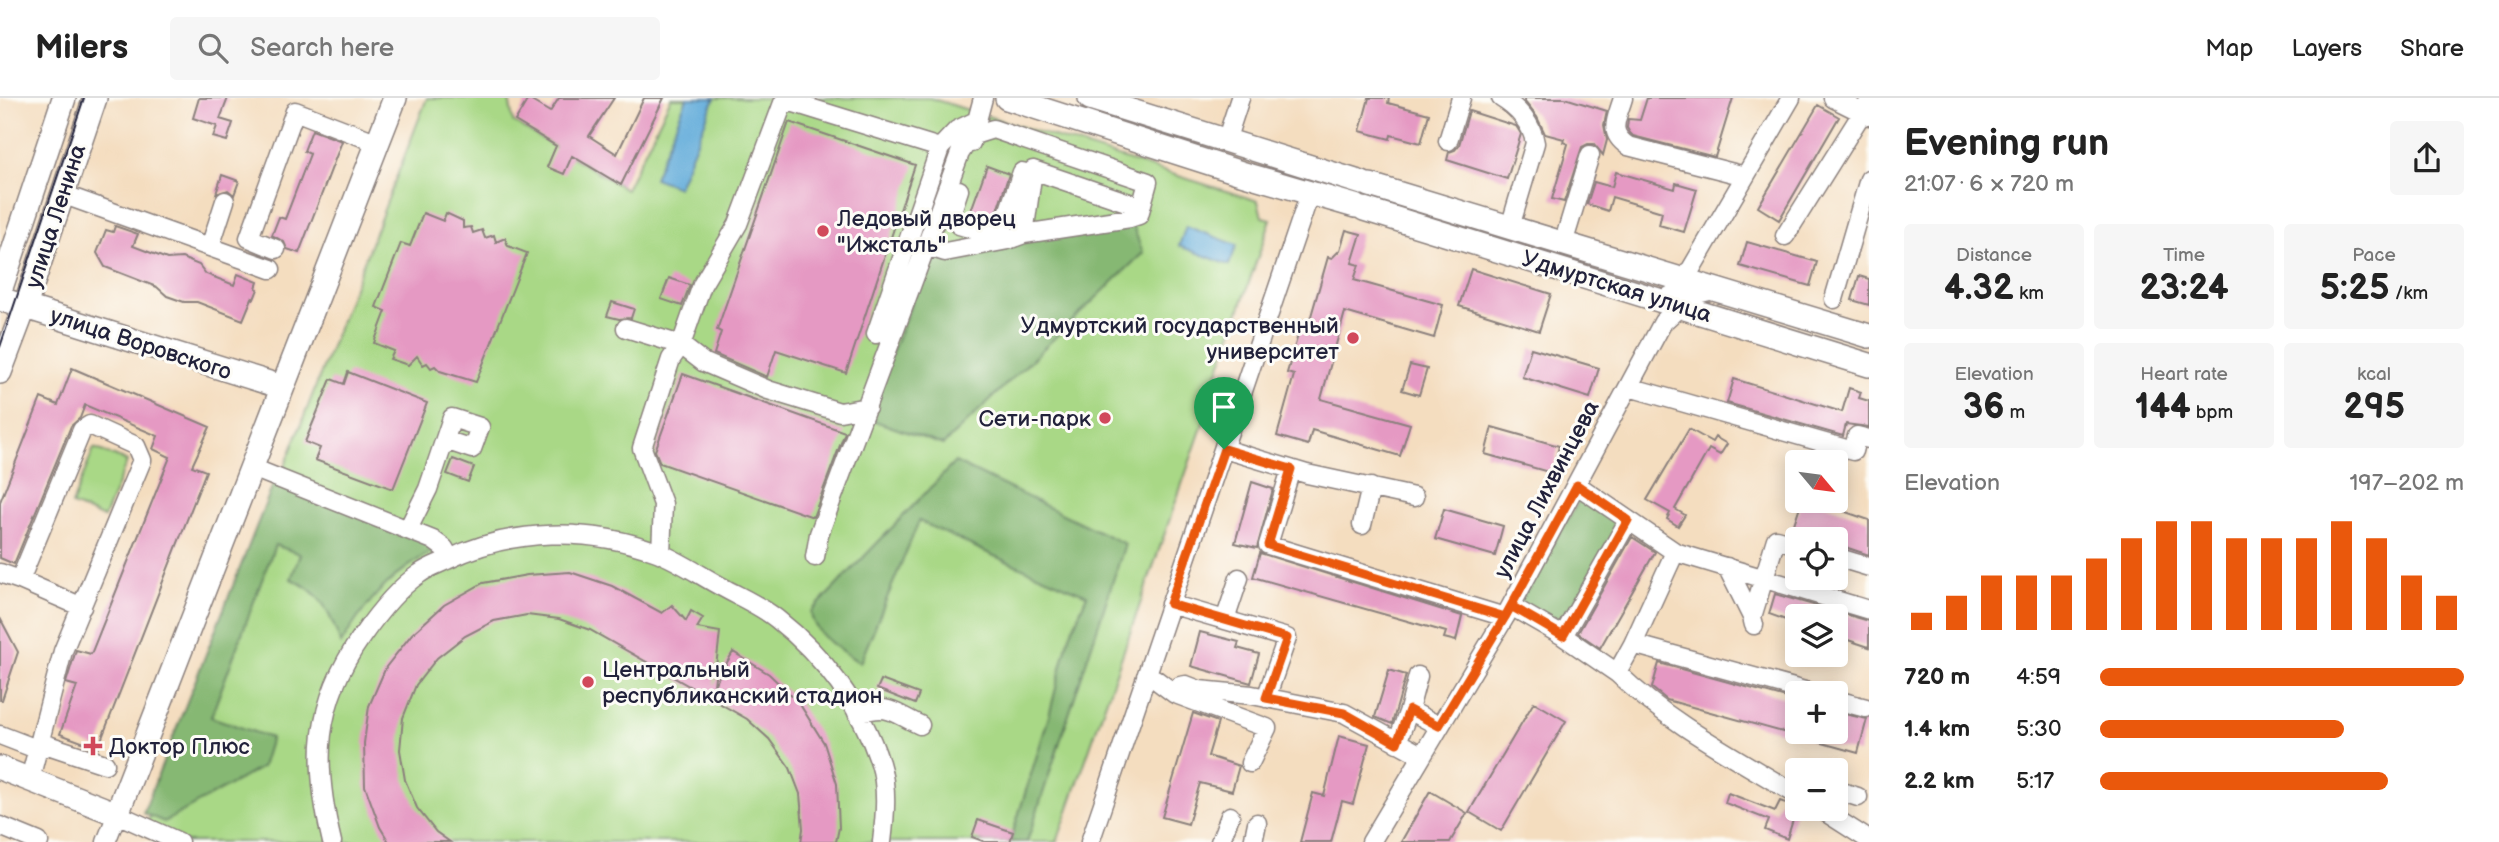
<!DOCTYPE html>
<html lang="en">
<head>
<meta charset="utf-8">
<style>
	body { margin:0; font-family:"Balsamiq Sans",sans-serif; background:#f6f6f6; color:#222; height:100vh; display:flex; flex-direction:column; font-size:26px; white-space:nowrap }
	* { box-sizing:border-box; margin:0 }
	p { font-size:23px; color:#767676 }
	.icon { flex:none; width:38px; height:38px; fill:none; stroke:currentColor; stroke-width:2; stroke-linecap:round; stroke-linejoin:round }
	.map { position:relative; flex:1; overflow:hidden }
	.drawer { display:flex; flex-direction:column; background:#fff; width:630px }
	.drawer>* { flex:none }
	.needle { width:46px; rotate:119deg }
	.buttons { position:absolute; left:1785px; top:352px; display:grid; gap:14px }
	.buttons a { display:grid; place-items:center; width:63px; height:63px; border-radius:7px; background:#fff; box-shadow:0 4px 18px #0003; font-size:35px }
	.pin { position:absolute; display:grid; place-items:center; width:60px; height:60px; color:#fff; margin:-72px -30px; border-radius:50% 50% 50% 0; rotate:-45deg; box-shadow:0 0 7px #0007 }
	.pin .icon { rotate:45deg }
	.round { display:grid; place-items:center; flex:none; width:74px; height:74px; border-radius:7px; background:#f6f6f6 }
	.summary { display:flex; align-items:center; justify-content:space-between; height:119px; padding:0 35px }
	h1 { font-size:38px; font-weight:800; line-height:52px }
	.metrics { display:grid; grid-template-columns:repeat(3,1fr); gap:10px; height:119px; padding:7px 35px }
	.metrics div { display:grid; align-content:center; border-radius:7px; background:#f6f6f6; text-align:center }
	.metrics b { font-size:35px; font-weight:800 }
	.metrics small { font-size:19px; font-weight:400 }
	.metrics p { font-size:19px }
	.chart { height:196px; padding:14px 35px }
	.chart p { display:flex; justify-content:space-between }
	.chart svg { width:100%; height:126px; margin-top:7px; stroke:#ea580c; stroke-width:6 }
	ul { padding:0 35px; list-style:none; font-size:23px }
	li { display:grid; grid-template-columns:112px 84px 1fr; align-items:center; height:52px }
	li i { height:18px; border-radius:9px; background:#ea580c }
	header { display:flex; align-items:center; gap:42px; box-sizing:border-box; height:98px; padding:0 35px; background:#fff; border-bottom:2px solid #e0e0e0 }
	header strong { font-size:33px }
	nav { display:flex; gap:38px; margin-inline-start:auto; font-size:24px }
	.search { width:490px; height:63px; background:#f6f6f6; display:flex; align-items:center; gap:18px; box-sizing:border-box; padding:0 24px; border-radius:7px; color:#767676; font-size:26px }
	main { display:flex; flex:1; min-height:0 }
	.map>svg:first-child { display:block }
	.green { fill:#a9d886; stroke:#667d60; stroke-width:2 }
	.forest { fill:#86b873; stroke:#546d57; stroke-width:2 }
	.water { fill:#62acda; stroke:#42678a; stroke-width:2 }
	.building { fill:#e599c3 }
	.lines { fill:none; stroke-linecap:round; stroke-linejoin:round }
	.minor-casing { stroke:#8b807d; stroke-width:21 }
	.major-casing { stroke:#8b807d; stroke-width:26 }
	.minor { stroke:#fff; stroke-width:18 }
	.major { stroke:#fff; stroke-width:23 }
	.tram { stroke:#22223b; stroke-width:2 }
	.route-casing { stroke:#fff; stroke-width:14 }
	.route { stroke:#ea580c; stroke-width:9 }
	.poi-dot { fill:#d1495b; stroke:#fdfcf7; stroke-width:2.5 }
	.labels { text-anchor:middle; stroke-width:6; stroke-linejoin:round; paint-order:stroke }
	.street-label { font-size:23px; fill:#22223b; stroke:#fdfcf7 }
	.poi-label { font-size:23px; fill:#22223b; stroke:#fdfcf7; text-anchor:start }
</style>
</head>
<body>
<header>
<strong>Milers</strong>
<div class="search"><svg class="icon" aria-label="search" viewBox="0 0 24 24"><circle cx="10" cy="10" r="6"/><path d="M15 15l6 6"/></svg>Search here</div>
<nav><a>Map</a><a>Layers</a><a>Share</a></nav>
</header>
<main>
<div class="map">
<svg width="1869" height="744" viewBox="0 0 1869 744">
	<rect width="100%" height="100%" fill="#fdfcf7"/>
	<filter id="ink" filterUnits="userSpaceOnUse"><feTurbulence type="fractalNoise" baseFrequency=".0143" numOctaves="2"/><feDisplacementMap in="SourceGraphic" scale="14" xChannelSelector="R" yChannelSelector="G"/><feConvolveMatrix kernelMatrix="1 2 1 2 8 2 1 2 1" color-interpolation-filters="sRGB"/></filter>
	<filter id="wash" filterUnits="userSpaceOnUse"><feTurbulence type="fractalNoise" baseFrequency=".00686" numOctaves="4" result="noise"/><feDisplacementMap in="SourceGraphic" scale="28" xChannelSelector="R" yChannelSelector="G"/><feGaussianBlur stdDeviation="1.57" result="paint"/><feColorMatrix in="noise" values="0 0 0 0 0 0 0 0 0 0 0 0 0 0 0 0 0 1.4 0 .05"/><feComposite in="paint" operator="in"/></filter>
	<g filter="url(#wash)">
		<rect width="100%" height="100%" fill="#f4ddbf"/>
		<path class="green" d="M427,0H509L513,24L626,91L671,0H930L1258,103L1262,119L1271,121L1210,297L1211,303L1057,744H159L143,736Z
			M94,350L127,363L104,420L72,407Z"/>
		<path class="forest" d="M1130,120L1143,155L943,347L866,320L929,161L1008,142Z
			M955,364L1125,446L1027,744H1010L1049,618L1068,542L1087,497L992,457L919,423L860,565C843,553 812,537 811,514Z
			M276,379L441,448C392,475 370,498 341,546C329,515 323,494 291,481L300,456L275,447L211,619L271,640L262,669L164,724L143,715Z
			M1581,399L1623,424L1560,530L1518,505Z"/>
		<path class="water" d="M687,0H715L678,89L654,80Z
			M1186,128L1237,147L1229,167L1179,148Z"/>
		<g id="blocks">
			<path class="building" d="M199,0H228L220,21L233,25L227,43L213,39L217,28L193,20Z
				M559,0H614L589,38L617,56L644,0H664L621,87L572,58L564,76L547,69L556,48L515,23L528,1L550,14Z
				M1369,0H1389L1388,5L1429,16L1421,45L1391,37L1390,41L1360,33Z
				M1525,0H1565L1607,13L1604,27L1607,42L1603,57L1594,46H1588L1582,49L1564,104L1552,101L1568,46L1563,44L1564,41L1545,36L1537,19L1524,3Z
				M1647,0H1733L1715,59L1633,38L1630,35L1627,30L1628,21L1640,22Z
				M1818,7L1839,19L1779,122L1758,109Z
				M1469,13L1516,28L1518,31L1521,36L1507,81L1447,62L1449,54L1455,52L1459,47Z
				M789,24L915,67L846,275L776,252L767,279L714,256L721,234L717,232Z
				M312,32L342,43L299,155L287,151L284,144L272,137L279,119L285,121L310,56L304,53Z
				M987,68L1009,76L993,125L969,118Z
				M1616,74L1675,91L1676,85L1697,91L1684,134L1659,127L1662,114L1612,99L1608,113L1587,106L1594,84L1612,89Z
				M222,77L239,83L234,97L228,92L216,96Z
				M423,115L443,123L446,115L463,123V130L471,129L473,135L482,132L485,140L494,137L496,144L505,140L508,148L527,155L476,284L440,273L435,268L431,270L427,265L423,267L417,258L408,267L390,261L394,253L374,245L386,213L376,209L401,145L410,148Z
				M115,128L138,136L133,148L167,161L182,160L199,167L206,176L234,187L238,176L258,184L256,190L258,191L254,201L252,200L243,222L197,204H184L167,198L157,189L105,169L97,155L106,132L113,134Z
				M1346,132L1361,136L1352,165L1359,167L1354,182L1443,207L1434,240L1345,214L1321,301L1410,326L1400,358L1312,332L1308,347L1277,338L1294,277L1287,275L1302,223L1309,225L1328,159L1332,160L1340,152Z
				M1747,144L1817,164L1810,188L1740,168Z
				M1471,171L1551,196L1539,233L1459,208Z
				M1859,178L1869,181V207L1852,202Z
				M669,180L690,187L682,208L661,201Z
				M612,204L634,211L631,220L619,221L607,218Z
				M1531,250L1599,270L1590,300L1522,279Z
				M1410,267L1427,271L1419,297L1402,292Z
				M72,270L210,329L192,368L206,373L98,650L60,636L77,588L66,585L76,552L91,556L170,359L153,351L158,338L85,307L80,320L71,328L14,466L0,460V404L41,300L58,307Z
				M348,274L427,305L393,391L315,362L320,350L305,344L331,281L344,286Z
				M683,276L845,334L813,419L660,365L655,353Z
				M1734,281L1842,314L1849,290L1861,294L1859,300L1869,303V329L1846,326L1843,338L1727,305Z
				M1492,329L1559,348L1552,375L1485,356Z
				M1689,331L1712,344L1715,339L1727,346L1720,357L1709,351L1675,411L1685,417L1678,428L1667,421L1670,415L1647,402Z
				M453,361L474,369L468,384L447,376Z
				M1252,384L1273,391L1257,450L1235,445Z
				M1802,402H1811L1869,422V457L1836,446V441H1820L1792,432Z
				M1444,411L1503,428L1495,458L1435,441Z
				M1632,439L1655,454L1600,550L1578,535Z
				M1260,455L1462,518L1456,543L1444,540L1446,534L1253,479Z
				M570,474L612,488L662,515L672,507L686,523L691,513L703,520L697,530L720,534L714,587L733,554L769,576L799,605L824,645L837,686L839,730L836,744H801L803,731L800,696L790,670L769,641L747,621L590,532L559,521L527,517L494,523L465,538L437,560L416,587L403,620L400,652L405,682L417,710L436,734L450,744H389L380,729L365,688L364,645L369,608L386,569L412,536L444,507L483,485L527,477Z
				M1775,496L1869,523V549L1836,538V518H1797V526L1769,516Z
				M0,520L18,554L2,602H0Z
				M1200,534L1239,544L1237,550L1259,556L1251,585L1191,568Z
				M1659,565L1797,603V634H1836V614L1867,621L1858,655L1667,602L1652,590Z
				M1389,572L1406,577L1392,626L1375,619Z
				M881,582L919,596L915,606L877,591Z
				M1534,604L1566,623L1501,733L1469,714Z
				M1193,615L1218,624L1208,658L1239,668L1232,693L1200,685L1188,726L1162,719Z
				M1339,638L1369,646L1353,706L1342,703L1331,744H1300L1313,695L1324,698Z
				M1430,693L1467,715L1450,744H1401Z
				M1728,695L1775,713L1780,703L1797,709L1787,741L1765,732L1769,722L1725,705Z
				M978,722L1013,734L1010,744H985L972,739Z"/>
		</g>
	</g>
	<g filter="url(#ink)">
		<use href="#blocks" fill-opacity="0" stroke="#8b807d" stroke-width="2"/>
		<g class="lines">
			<defs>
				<path id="minor" d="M1501,0C1518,10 1532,26 1535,45L1510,129
					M1623,0C1617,21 1607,34 1628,48L1745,78
					M1833,0L1869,18
					M1226,43L1240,0
					M1448,43L1461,0
					M971,45L983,0
					M959,92L952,113L959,127L997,138L1002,133L1022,74L1033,78
					M62,96L271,171
					M1024,136L1033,72L1141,109
					M1785,138L1869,4
					M1563,146L1590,57
					M210,149L225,103
					M276,151L249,140L295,13L378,45
					M1834,201L1869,81
					M1663,202L1675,195L1684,183L1791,0
					M626,230L681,247L703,264L768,292L840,314L867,309
					M876,236L940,50L957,32L976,23
					M1629,289L1853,353L1857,338L1869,341
					M1224,351L1307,376L1414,399
					M250,369L433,442L444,450L450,460
					M1291,371L1268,447L1505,519
					M1577,387L1675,454L1869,512
					M1362,427L1371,389
					M408,431L428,391L452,320L480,329L472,351L445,342
					M661,456L663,406L642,350L671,261L681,247L702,187L738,126L783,5H794L940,50
					M815,459L819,436L926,148L945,154L1008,142L1024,136L1130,120L1139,117L1148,84L993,31L971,38L960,55L926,148
					M1836,459L1869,469
					M1727,469L1752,519
					M0,475L20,482L82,332L90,327L136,348L142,362L63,553L30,681
					M20,482L82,509
					M1170,506L1287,540L1266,600
					M1511,508L1563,538L1617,575L1633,546L1812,595
					M1225,522L1239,480
					M1754,527L1752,519L1776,441L1797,447
					M1563,538L1628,423
					M1633,546L1675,454
					M1617,575C1670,626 1735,659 1797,697
					M1146,578L1155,581L1175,596L1180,588L1186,587L1199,592L1252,597L1344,615L1421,657
					M1178,597L1267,630L1250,665
					M1836,602L1866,610
					M1409,612L1418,578
					M857,615C891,606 890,613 920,627
					M0,637L39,652L48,647L105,666
					M1397,645L1409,612L1439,628
					M1836,692L1858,699
					M1819,710L1869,742
					M0,728L39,744
					M106,744L117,716L179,744
					M332,744C313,665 314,606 362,538C378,515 396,492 419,476C427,470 438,466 447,462C513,430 589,429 657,454C680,463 701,478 722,489C740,499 761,508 777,521C824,558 861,608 880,665C888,690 885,719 882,744
					M1090,744L1310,95
					M1220,744L1230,718
					M1253,744L1257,725
					M1371,744L1505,519L1663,224L1693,197L1713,192"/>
				<path id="major" d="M1007,0L1241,75L1355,108
					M1090,0L1362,85
					M1370,87L1869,238
					M1364,111L1869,267
					M0,193L64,0
					M0,201L282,289
					M0,274L25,208L95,0
					M0,670L117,716L395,0"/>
			</defs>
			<use href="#minor" class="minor-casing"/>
			<use href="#major" class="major-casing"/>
			<use href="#minor" class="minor"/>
			<use href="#major" class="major"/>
			<path class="tram" d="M0,249L84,0"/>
		</g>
	</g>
	<g class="lines" filter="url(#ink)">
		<defs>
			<path id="route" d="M1224,351L1170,506L1287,540L1266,600L1344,615L1397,645L1409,612L1439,628L1505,519C1529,475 1553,431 1577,387L1628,422L1563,538L1511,508L1505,519L1268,447L1291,371L1224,351"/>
		</defs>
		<use href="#route" class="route-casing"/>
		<use href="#route" class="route"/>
	</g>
	<g class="poi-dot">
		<circle cx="823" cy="133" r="7"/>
		<circle cx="1353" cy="240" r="7"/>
		<circle cx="1105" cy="320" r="7"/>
		<circle cx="588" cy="584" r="7"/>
		<path d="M89.5 637.5h7v7h7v7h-7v7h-7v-7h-7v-7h7z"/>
	</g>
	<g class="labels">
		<g class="street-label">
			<text transform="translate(55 118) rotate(-72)" y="8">улица Ленина</text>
			<text transform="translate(1617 188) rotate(17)" y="8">Удмуртская улица</text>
			<text transform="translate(141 245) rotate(18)" y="8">улица Воровского</text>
			<text transform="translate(1546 391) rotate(-62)" y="8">улица Лихвинцева</text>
		</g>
		<g class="poi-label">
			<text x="837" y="128">Ледовый дворец<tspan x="837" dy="26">"Ижсталь"</tspan></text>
			<text x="1339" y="235" text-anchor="end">Удмуртский государственный<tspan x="1339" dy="26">университет</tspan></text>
			<text x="1091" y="328" text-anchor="end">Сети-парк</text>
			<text x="602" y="579">Центральный<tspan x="602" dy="26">республиканский стадион</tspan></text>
			<text x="109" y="656">Доктор Плюс</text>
		</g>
	</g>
</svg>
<div class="buttons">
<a><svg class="needle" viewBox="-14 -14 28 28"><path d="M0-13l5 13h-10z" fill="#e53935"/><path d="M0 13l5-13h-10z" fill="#767676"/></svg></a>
<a><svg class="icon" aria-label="locate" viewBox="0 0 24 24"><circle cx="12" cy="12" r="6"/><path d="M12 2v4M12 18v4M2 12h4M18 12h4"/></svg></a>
<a><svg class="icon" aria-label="layers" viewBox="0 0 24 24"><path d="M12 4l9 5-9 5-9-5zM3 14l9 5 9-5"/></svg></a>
<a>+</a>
<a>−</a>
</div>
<div class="pin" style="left:1224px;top:351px;background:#1e9e55"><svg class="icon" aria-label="arrive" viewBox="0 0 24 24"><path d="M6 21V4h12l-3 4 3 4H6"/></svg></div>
</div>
<section class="drawer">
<div class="summary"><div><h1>Evening run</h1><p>21:07 · 6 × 720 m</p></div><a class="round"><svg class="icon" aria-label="share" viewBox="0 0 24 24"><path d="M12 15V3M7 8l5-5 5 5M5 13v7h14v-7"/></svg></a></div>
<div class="metrics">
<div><p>Distance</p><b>4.32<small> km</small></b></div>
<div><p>Time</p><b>23:24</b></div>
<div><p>Pace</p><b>5:25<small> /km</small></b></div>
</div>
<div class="metrics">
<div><p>Elevation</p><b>36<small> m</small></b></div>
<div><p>Heart rate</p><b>144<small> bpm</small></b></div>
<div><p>kcal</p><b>295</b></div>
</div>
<div class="chart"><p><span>Elevation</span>197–202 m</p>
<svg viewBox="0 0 160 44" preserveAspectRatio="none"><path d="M5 44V38M15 44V32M25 44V25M35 44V25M45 44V25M55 44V19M65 44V12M75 44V6M85 44V6M95 44V12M105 44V12M115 44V12M125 44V6M135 44V12M145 44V25M155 44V32"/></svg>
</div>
<ul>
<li><b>720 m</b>4:59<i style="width:100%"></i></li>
<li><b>1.4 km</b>5:30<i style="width:67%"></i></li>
<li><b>2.2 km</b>5:17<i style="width:79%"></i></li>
</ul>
</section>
</main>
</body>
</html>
